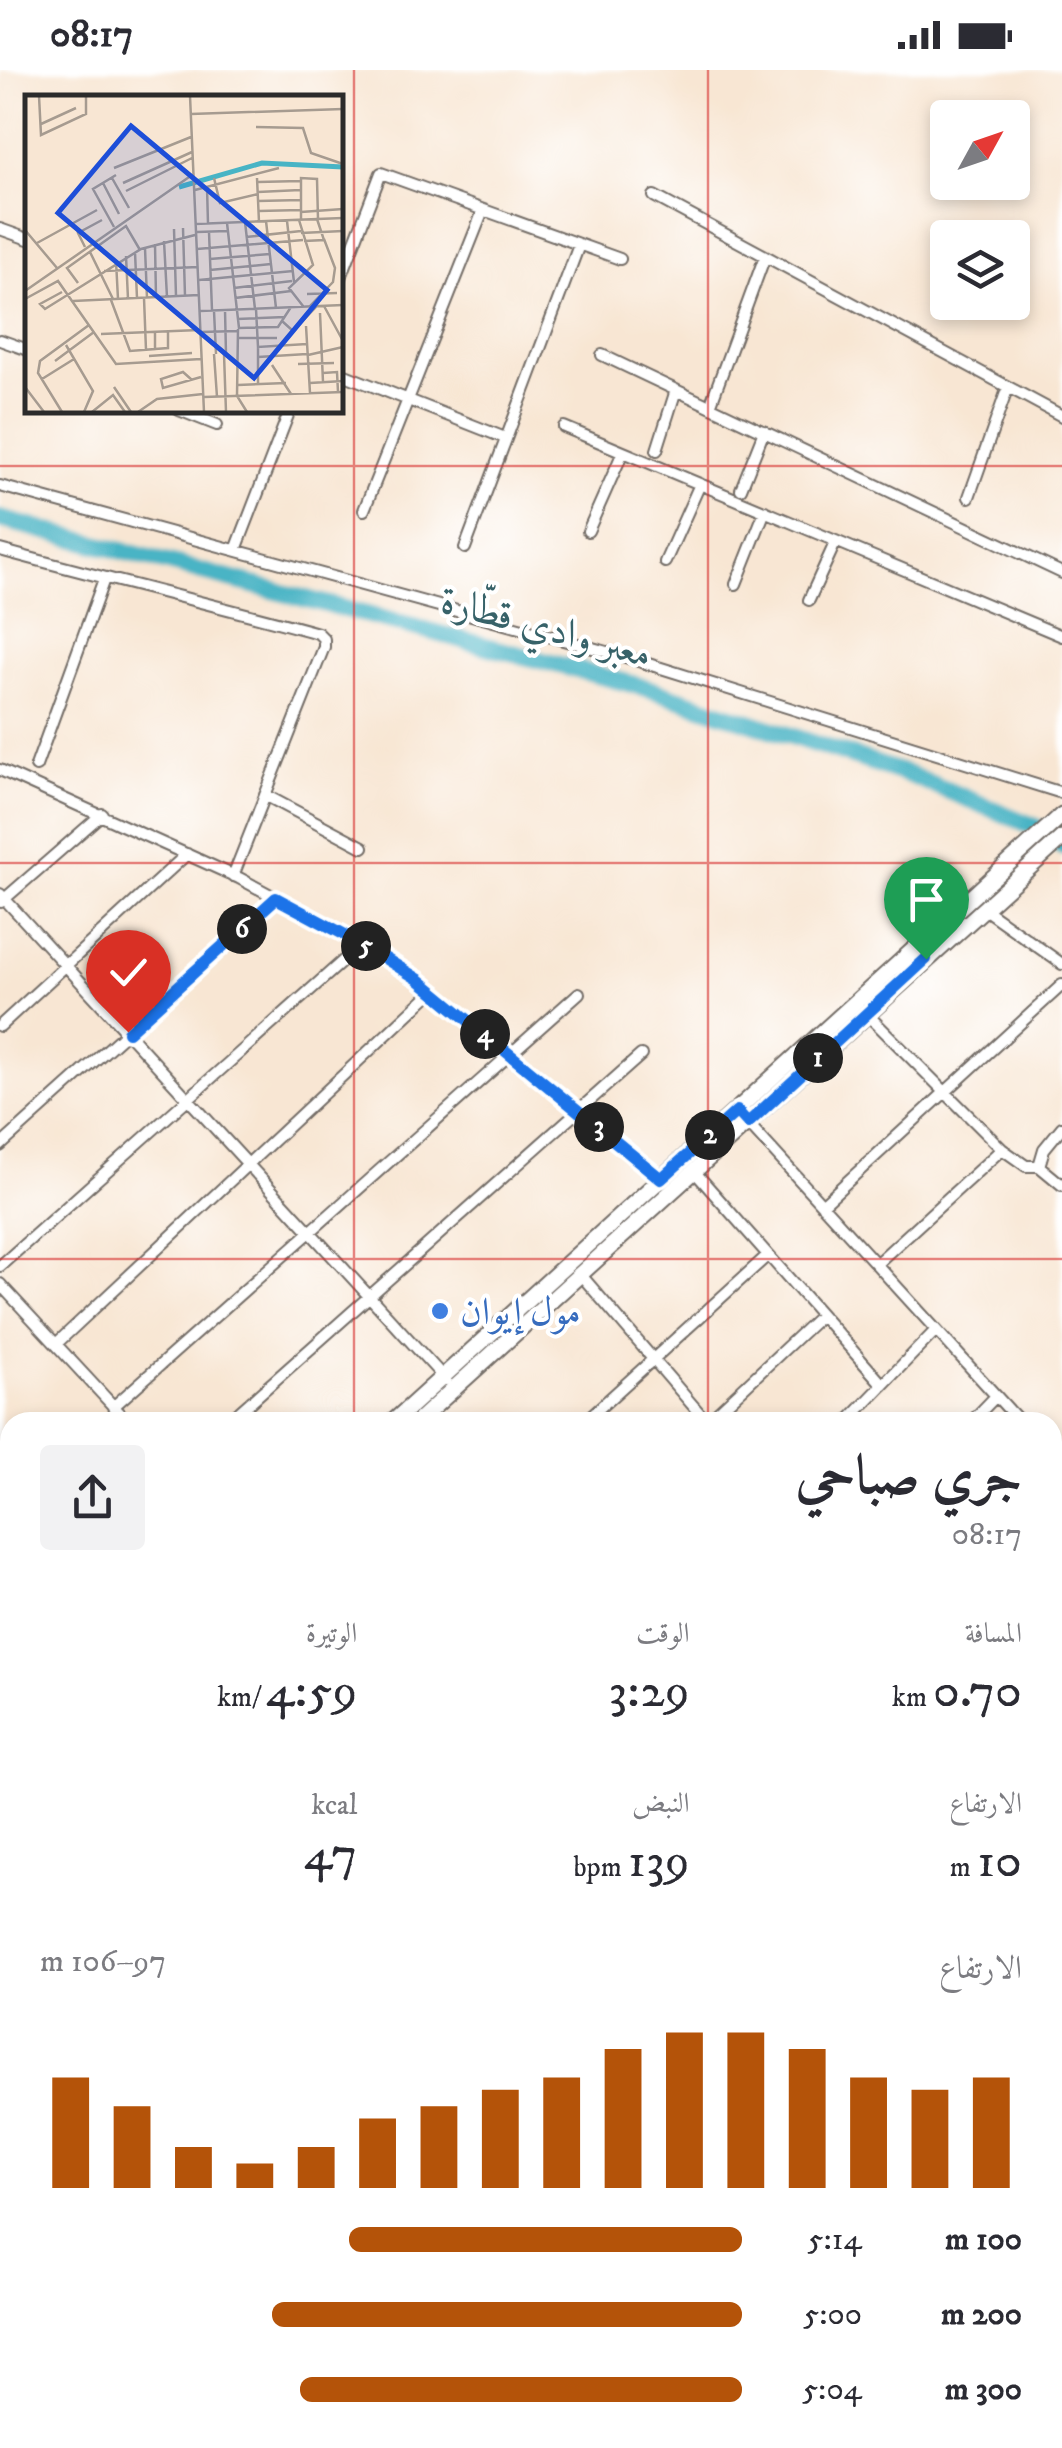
<!DOCTYPE html>
<html lang="ar">
<head>
<meta charset="utf-8">
<style>
	body { margin:0; font-family:"IM FELL DW Pica",Amiri,serif; background:#f2f2f3; color:#2b2b33; direction:rtl; height:100vh; display:flex; flex-direction:column; font-size:38px; white-space:nowrap }
	* { box-sizing:border-box; margin:0 }
	p { font-size:32px; color:#7c7c81 }
	.icon { flex:none; width:55px; height:55px; fill:none; stroke:currentColor; stroke-width:2; stroke-linecap:round; stroke-linejoin:round }
	.map { position:relative; flex:1; overflow:hidden; direction:ltr }
	.panel { position:absolute; left:0px; top:1342px; width:1062px; height:1038px; display:flex; flex-direction:column; background:#fff; border-radius:30px 30px 0 0; box-shadow:0 5px 15px #0003; direction:rtl }
	.panel>* { flex:none }
	.needle { width:65px; rotate:50deg }
	.controls { position:absolute; left:930px; top:30px; display:grid; gap:20px }
	.controls a { display:grid; place-items:center; width:100px; height:100px; border-radius:10px; background:#fff; box-shadow:0 5px 15px #0003; font-size:50px }
	.pin { position:absolute; display:grid; place-items:center; width:85px; height:85px; color:#fff; margin:-102px -42px; border-radius:50% 50% 50% 0; rotate:-45deg; box-shadow:0 0 10px #0007 }
	.pin .icon { rotate:45deg }
	.km { position:absolute; width:50px; height:50px; margin:-25px; border-radius:50%; background:#222; color:#fff; font-size:28px; line-height:50px; text-align:center }
	.round { display:grid; place-items:center; flex:none; width:105px; height:105px; border-radius:10px; background:#f2f2f3 }
	.head { display:flex; align-items:center; justify-content:space-between; height:170px; padding:0 40px }
	h1 { font-size:55px; font-weight:600; line-height:75px }
	.stats { display:grid; grid-template-columns:repeat(3,1fr); gap:15px; height:170px; padding:10px 40px }
	.stats div { display:grid; align-content:center }
	.stats b { font-size:50px; font-weight:600 }
	.stats small { font-size:28px; font-weight:400 }
	.stats p { font-size:28px }
	.chart { height:280px; padding:20px 40px }
	.chart p { display:flex; justify-content:space-between }
	.chart svg { width:100%; height:180px; margin-top:10px; stroke:#b45309; stroke-width:6 }
	ul { padding:0 40px; list-style:none; font-size:32px }
	li { display:grid; grid-template-columns:160px 120px 1fr; align-items:center; height:75px }
	li i { height:25px; border-radius:12px; background:#b45309 }
	.status { display:flex; justify-content:space-between; align-items:center; height:70px; padding:0 50px; background:#fff; direction:ltr }
	.status svg { height:28px; fill:currentColor }
	.map>svg:first-child { display:block }
	.built { fill:#f5d3c1 }
	.lines { fill:none; stroke-linecap:round; stroke-linejoin:round }
	.river { stroke:#48b4c5; stroke-width:18 }
	.street-casing { stroke:#736c66; stroke-width:14 }
	.secondary-casing { stroke:#736c66; stroke-width:19 }
	.street { stroke:#fff; stroke-width:10 }
	.secondary { stroke:#fff; stroke-width:15 }
	.route-casing { stroke:#fff; stroke-width:20 }
	.route { stroke:#1a73e8; stroke-width:12 }
	.grid { fill:none; stroke:#d62828; stroke-width:2.5; stroke-opacity:0.55 }
	.shop-dot { fill:#3f7fe0; stroke:#fff; stroke-width:4 }
	.labels { text-anchor:middle; stroke-width:8; stroke-linejoin:round; paint-order:stroke }
	.shop-label { font-size:38px; fill:#366cbe; stroke:#fff; text-anchor:start }
	.water-label { font-size:40px; font-style:italic; fill:#376269; stroke:#fff }
	.inset-river { fill:none; stroke:#48b4c5; stroke-width:5 }
	.inset-road { fill:none; stroke:#a69b90; stroke-width:2.5 }
	.view { fill:#1d4ed8; fill-opacity:0.15; stroke:#1d4ed8; stroke-width:5 }
	.inset-edge { fill:none; stroke:#2b2b2b; stroke-width:5 }
</style>
</head>
<body>
<div class="status"><b>08:17</b><svg viewBox="0 0 49 12"><path d="M0 12V9h3v3zM5 12V6h3v6zM10 12V3h3v9zM15 12V0h3v12zM26 1h20v11H26zM47 4h2v5h-2z"/></svg></div>
<div class="map">
<svg width="1062" height="2378" viewBox="0 0 1062 2378">
	<rect width="100%" height="100%" fill="#fff"/>
	<filter id="ink" filterUnits="userSpaceOnUse"><feTurbulence type="fractalNoise" baseFrequency=".01" numOctaves="2"/><feDisplacementMap in="SourceGraphic" scale="20" xChannelSelector="R" yChannelSelector="G"/><feConvolveMatrix kernelMatrix="1 2 1 2 8 2 1 2 1" color-interpolation-filters="sRGB"/></filter>
	<filter id="wash" filterUnits="userSpaceOnUse"><feTurbulence type="fractalNoise" baseFrequency=".0048" numOctaves="4" result="noise"/><feDisplacementMap in="SourceGraphic" scale="40" xChannelSelector="R" yChannelSelector="G"/><feGaussianBlur stdDeviation="2.25" result="paint"/><feColorMatrix in="noise" values="0 0 0 0 0 0 0 0 0 0 0 0 0 0 0 0 0 1.4 0 .05"/><feComposite in="paint" operator="in"/></filter>
	<g filter="url(#wash)">
		<rect width="100%" height="100%" fill="#f8e6d3"/>
		<path class="built" d="M10,1469V1669L0,1678V1477Z"/>
		<g class="lines">
			<path class="river" d="M0,449L647,618L912,706L1036,757L1062,776"/>
		</g>
	</g>
	<g filter="url(#ink)">
		<g class="lines">
			<defs>
				<path id="street" d="M654,126L1062,346
					M0,159L28,169
					M340,210L381,103L620,189
					M0,270L28,280
					M602,285L1062,503
					M340,303L505,368
					M710,336L765,186
					M179,340L217,355
					M564,357L1062,566
					M657,380L676,320
					M0,416L629,588L1062,723
					M741,419L764,361
					M969,427L1008,317
					M364,440L483,141
					M588,461L623,382
					M465,478L579,175
					M0,480C106,509 212,534 318,563L324,569V577L233,806
					M236,480L290,340
					M665,492L700,414
					M736,514L765,441
					M809,530L836,471
					M36,696L104,509
					M0,700L239,808L362,874L418,909L661,1109
					M265,725L363,777
					M0,824L446,1310
					M1,832L102,744
					M983,838L1062,894
					M867,944L1002,1079L1026,1096H1039
					M0,956L187,784
					M745,1050L1020,1352
					M1062,1057L1044,1079L1039,1096L1062,1115
					M0,1076L276,828
					M694,1101L883,1315
					M822,1135L1062,915
					M876,1194L1002,1079
					M0,1196L362,874
					M581,1205L707,1352
					M0,1214L128,1352
					M56,1274L433,921
					M113,1337L579,923
					M228,1352L641,985
					M584,1352L768,1185
					M707,1352L821,1245
					M847,1352L936,1260
					M971,1352L996,1326
					M1052,1388L1062,1398
					M1052,1575L1062,1584
					M1052,1669L1062,1659
					M1052,1699L1062,1708
					M0,1908L10,1899
					M1052,1950L1062,1940
					M0,2035L10,2046
					M1052,2114L1062,2115
					M0,2182L10,2174
					M0,2294L10,2305
					M1052,2360L1062,2361
					M150,2370L156,2378
					M258,2370L265,2378
					M379,2370L387,2378
					M565,2370V2376L593,2378
					M856,2370L864,2378
					M959,2370L967,2378
					M1015,2370L1022,2378
					M61,2378L70,2370"/>
				<path id="secondary" d="M393,1352L1062,745
					M417,1352L1062,768
					M0,1712L10,1702
					M0,1733L10,1725"/>
			</defs>
			<use href="#street" class="street-casing"/>
			<use href="#secondary" class="secondary-casing"/>
			<use href="#street" class="street"/>
			<use href="#secondary" class="secondary"/>
		</g>
	</g>
	<g class="lines" filter="url(#ink)">
		<defs>
			<path id="route" d="M128,962L276,828L362,874L418,909L661,1109L737,1041L748,1053L926,889"/>
		</defs>
		<use href="#route" class="route-casing"/>
		<use href="#route" class="route"/>
	</g>
	<path class="grid" d="M354,0V1352M708,0V1352M0,396H1062M0,793H1062M0,1189H1062M0,1585H10M1052,1585H1062M0,1982H10M1052,1982H1062M354,2370V2378M708,2370V2378"/>
	<circle class="shop-dot" cx="440" cy="1241" r="10"/>
	<g class="labels">
		<g class="shop-label">
			<text x="460" y="1254">مول إيوان</text>
		</g>
		<g class="water-label">
			<text transform="translate(548 556) rotate(15)" y="14">معبر وادي قطّارة</text>
		</g>
	</g>
	<g transform="translate(25 25)">
		<rect width="318" height="318" fill="#f8e6d3"/>
		<path class="inset-river" d="M154,92L237,68L318,72"/>
		<path class="inset-road" d="M14,1L16,40L61,19V1M165,1L179,317M166,19L318,14M16,29L51,13M231,32L278,33L286,58L318,69M89,73L166,42M87,83L104,113M189,83L195,108L233,99M232,83L234,127M233,87L275,86M78,88L94,119M98,88L167,57M182,92L183,129M170,95L254,73M101,96L167,63M233,97L275,95M233,106L276,105M234,116L276,115M276,117L318,114M274,125L288,170L264,193L278,211M276,125V83L292,84L293,124M241,126L251,213M262,126L269,187M220,127L230,214M202,128L214,233L253,232L266,212M170,129L318,123M89,132L68,94L91,80M158,133L160,201M149,134L151,201M0,135L32,173M172,137L202,136M184,137L187,215M276,138L318,136M221,142L276,136M139,146L142,202M279,146L299,145L292,124M12,148L72,115M130,149L131,202M60,152L53,138L77,125M120,153L122,203M172,154L278,145M65,157L88,204M110,157L112,203M101,161L103,204M185,164L245,159M91,166L93,204M185,175L246,169M79,176L173,172M174,185L268,176M53,188L42,173L101,131L115,155M209,193L267,186M0,196L167,80M37,197L15,209L20,214L116,154L170,140M282,199L312,198M119,203L121,255M210,203L266,196M0,204L33,186L91,269L176,264M86,205L105,256L130,254V236M48,206L174,200M285,211L308,187L310,173L299,144M299,211L318,246M231,214L233,252L282,249M200,215L201,259M175,216L318,210M189,216L191,259M295,218L298,287M212,224L260,222M257,226L268,236L292,211M281,231L285,298M213,234L212,301L222,317M176,237L213,236M76,239L174,235M213,243H252M41,250L68,296L59,317M233,252V289M130,254L143,253V236M189,259L192,302M199,259L201,317M283,260L318,252M124,261L167,258M233,262L282,259M30,266L69,237M273,269L309,268M247,270L266,299M298,278L312,277L313,297M17,284L49,264M167,285L158,277L136,284L138,293L176,282M285,288L318,286M213,290L261,288M0,292L19,317M89,292L106,317M179,302L318,297M37,317L13,278L15,266L64,230M67,317L88,300L100,317M113,317L132,304L178,299"/>
		<path class="view" d="M106,31L302,195L229,283L33,118Z"/>
		<rect width="318" height="318" class="inset-edge"/>
	</g>
</svg>
<div class="controls">
<a><svg class="needle" viewBox="-14 -14 28 28"><path d="M0-13l5 13h-10z" fill="#e53935"/><path d="M0 13l5-13h-10z" fill="#7c7c81"/></svg></a>
<a><svg class="icon" aria-label="layers" viewBox="0 0 24 24"><path d="M12 4l9 5-9 5-9-5zM3 14l9 5 9-5"/></svg></a>
</div>
<div class="pin" style="left:926px;top:889px;background:#1e9e55"><svg class="icon" aria-label="arrive" viewBox="0 0 24 24"><path d="M6 21V4h12l-3 4 3 4H6"/></svg></div>
<div class="pin" style="left:128px;top:962px;background:#d93025"><svg class="icon" aria-label="check" viewBox="0 0 24 24"><path d="M5 12l5 5 9-10"/></svg></div>
<b class="km" style="left:818px;top:988px">1</b>
<b class="km" style="left:710px;top:1065px">2</b>
<b class="km" style="left:599px;top:1057px">3</b>
<b class="km" style="left:485px;top:964px">4</b>
<b class="km" style="left:366px;top:876px">5</b>
<b class="km" style="left:242px;top:859px">6</b>
<section class="panel">
<div class="head"><div><h1>جري صباحي</h1><p>08:17</p></div><a class="round"><svg class="icon" aria-label="share" viewBox="0 0 24 24"><path d="M12 15V3M7 8l5-5 5 5M5 13v7h14v-7"/></svg></a></div>
<div class="stats">
<div><p>المسافة</p><b>0.70<small> km</small></b></div>
<div><p>الوقت</p><b>3:29</b></div>
<div><p>الوتيرة</p><b>4:59<small> /km</small></b></div>
</div>
<div class="stats">
<div><p>الارتفاع</p><b>10<small> m</small></b></div>
<div><p>النبض</p><b>139<small> bpm</small></b></div>
<div><p>kcal</p><b>47</b></div>
</div>
<div class="chart"><p><span>الارتفاع</span>97–106 m</p>
<svg viewBox="0 0 160 44" preserveAspectRatio="none"><path d="M5 44V17M15 44V24M25 44V34M35 44V38M45 44V34M55 44V27M65 44V24M75 44V20M85 44V17M95 44V10M105 44V6M115 44V6M125 44V10M135 44V17M145 44V20M155 44V17"/></svg>
</div>
<ul>
<li><b>100 m</b>5:14<i style="width:56%"></i></li>
<li><b>200 m</b>5:00<i style="width:67%"></i></li>
<li><b>300 m</b>5:04<i style="width:63%"></i></li>
</ul>
</section>
</div>
</body>
</html>
